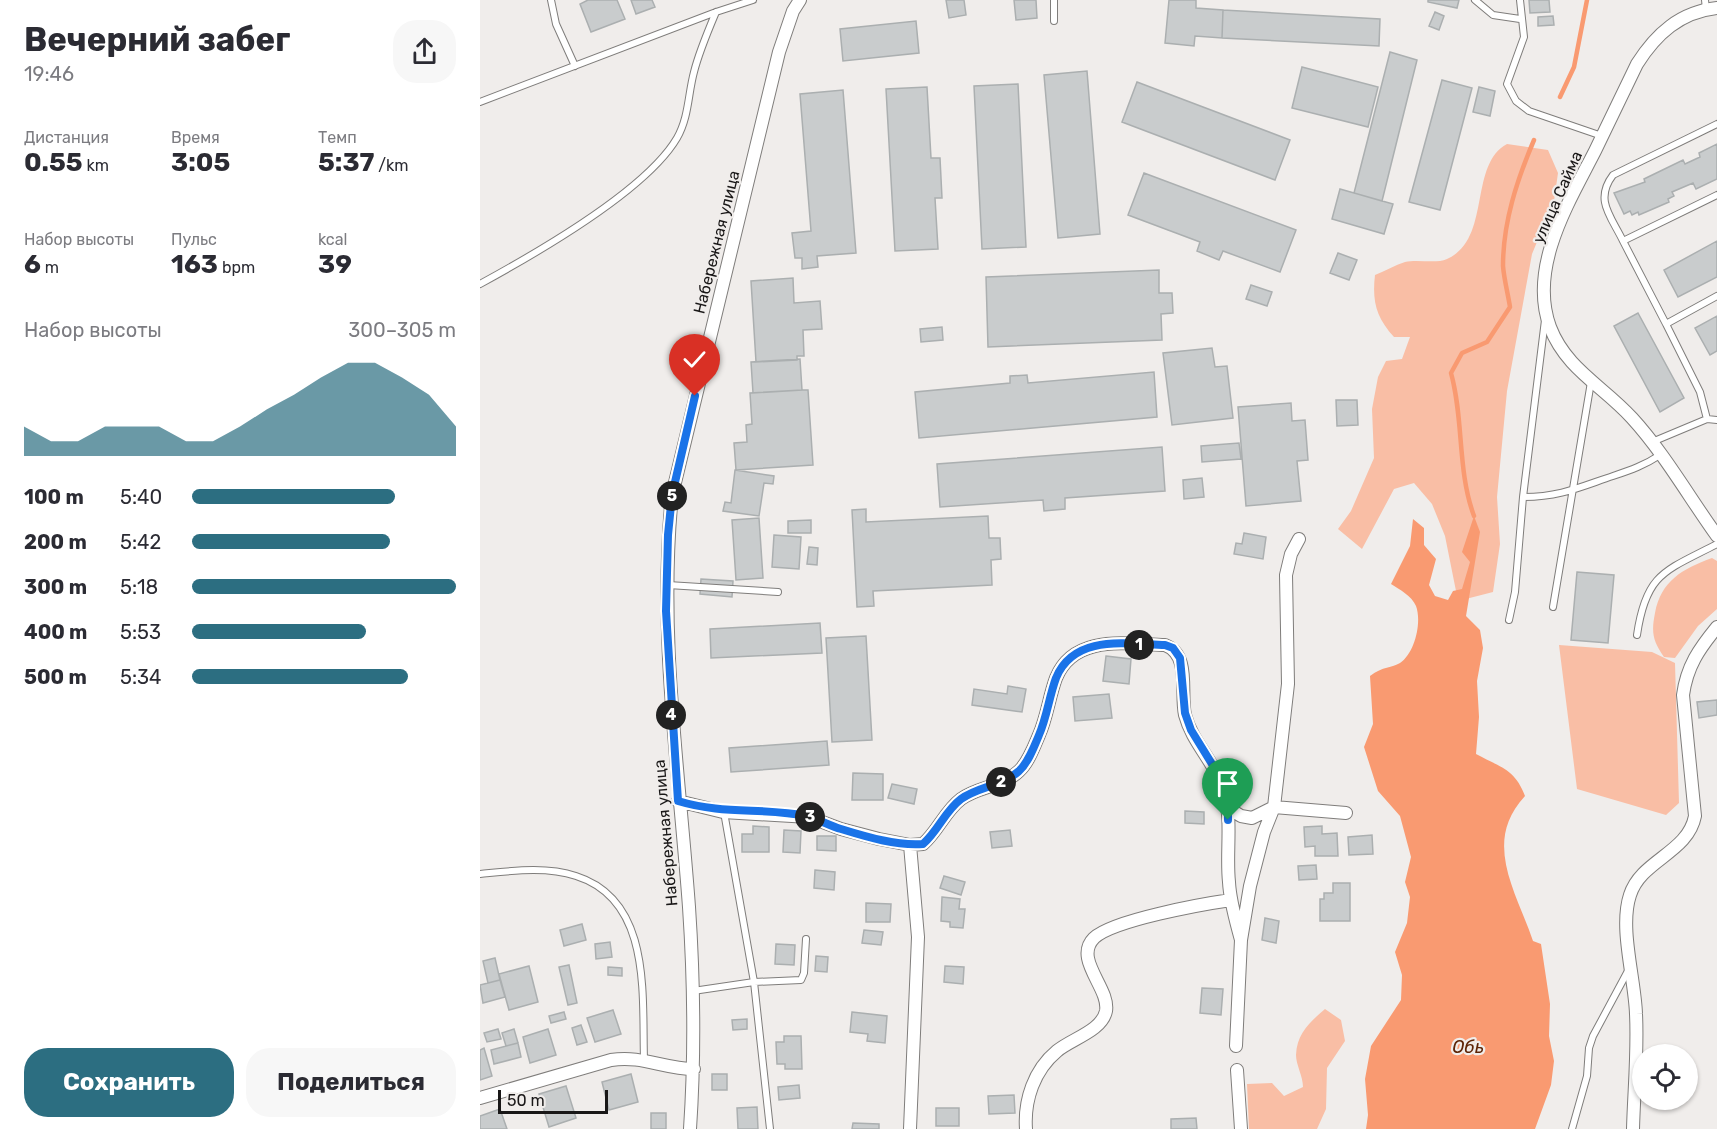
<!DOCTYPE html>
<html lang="ru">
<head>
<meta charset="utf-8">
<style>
	body { margin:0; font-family:Rubik,sans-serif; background:#f7f7f7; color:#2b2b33; height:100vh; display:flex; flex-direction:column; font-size:22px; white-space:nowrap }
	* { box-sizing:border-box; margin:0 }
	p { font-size:20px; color:#7c7c81 }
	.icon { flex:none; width:33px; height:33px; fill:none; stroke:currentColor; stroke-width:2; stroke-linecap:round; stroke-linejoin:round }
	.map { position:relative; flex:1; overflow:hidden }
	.sheet { display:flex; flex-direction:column; background:#fff; width:480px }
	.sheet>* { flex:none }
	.controls { position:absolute; left:1152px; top:1044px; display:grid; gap:12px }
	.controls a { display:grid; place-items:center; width:66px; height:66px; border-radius:50%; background:#fff; box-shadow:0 2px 4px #0004; font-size:30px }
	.scale { position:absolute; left:18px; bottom:15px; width:110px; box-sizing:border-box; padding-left:6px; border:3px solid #191717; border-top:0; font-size:16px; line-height:21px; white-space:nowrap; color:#191717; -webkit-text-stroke:4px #f0edeb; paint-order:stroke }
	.pin { position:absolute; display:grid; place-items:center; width:51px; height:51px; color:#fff; margin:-62px -26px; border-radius:50% 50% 50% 0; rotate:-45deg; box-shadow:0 0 6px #0007 }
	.pin .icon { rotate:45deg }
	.km { position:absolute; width:30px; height:30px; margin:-15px; border-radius:50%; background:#222; color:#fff; font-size:16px; line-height:30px; text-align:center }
	.round { display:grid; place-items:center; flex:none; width:63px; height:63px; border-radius:24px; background:#f7f7f7 }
	.overview { display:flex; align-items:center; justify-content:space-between; height:102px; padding:0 24px }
	h1 { font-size:33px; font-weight:700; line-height:45px }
	.metrics { display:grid; grid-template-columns:repeat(3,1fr); gap:9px; height:102px; padding:6px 24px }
	.metrics div { display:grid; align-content:center }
	.metrics b { font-size:26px; font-weight:700 }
	.metrics small { font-size:16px; font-weight:400 }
	.metrics p { font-size:16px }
	.chart { height:168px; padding:12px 24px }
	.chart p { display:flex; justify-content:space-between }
	.chart svg { width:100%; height:108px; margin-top:6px; fill:#2c6e81; opacity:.7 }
	.primary-button { display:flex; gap:12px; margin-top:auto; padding:12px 24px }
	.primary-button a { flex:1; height:69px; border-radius:24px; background:#2c6e81; color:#fff; font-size:24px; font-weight:700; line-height:69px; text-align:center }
	.primary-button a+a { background:#f7f7f7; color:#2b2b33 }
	ul { padding:0 24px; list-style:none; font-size:20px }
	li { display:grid; grid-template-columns:96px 72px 1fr; align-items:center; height:45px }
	li i { height:15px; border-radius:8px; background:#2c6e81 }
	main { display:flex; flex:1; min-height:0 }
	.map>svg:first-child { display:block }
	.green { fill:#f9bea5 }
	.water { fill:#f99a71 }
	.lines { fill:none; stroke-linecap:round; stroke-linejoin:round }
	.stream { stroke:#f99a71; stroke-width:4.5 }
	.building { fill:#c9cccd; stroke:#abafb0; stroke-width:1.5 }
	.service-casing { stroke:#7f7d7b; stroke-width:8 }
	.minor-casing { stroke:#7f7d7b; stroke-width:14 }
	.service { stroke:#fff; stroke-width:6 }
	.minor { stroke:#fff; stroke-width:12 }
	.route-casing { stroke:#fff; stroke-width:12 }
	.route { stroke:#1a73e8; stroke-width:8 }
	.labels { text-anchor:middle; stroke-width:4.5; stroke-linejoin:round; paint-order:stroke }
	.street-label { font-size:16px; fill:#191717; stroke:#f0edeb }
	.water-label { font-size:18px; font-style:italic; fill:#5e2405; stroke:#f0edeb }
</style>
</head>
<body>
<main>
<section class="sheet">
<div class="overview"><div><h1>Вечерний забег</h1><p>19:46</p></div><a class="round"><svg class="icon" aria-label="share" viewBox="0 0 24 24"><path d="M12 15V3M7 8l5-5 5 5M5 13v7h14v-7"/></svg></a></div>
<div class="metrics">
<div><p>Дистанция</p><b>0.55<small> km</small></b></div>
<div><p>Время</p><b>3:05</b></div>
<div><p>Темп</p><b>5:37<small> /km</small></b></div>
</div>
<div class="metrics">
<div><p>Набор высоты</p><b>6<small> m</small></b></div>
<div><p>Пульс</p><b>163<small> bpm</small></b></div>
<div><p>kcal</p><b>39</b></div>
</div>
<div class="chart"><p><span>Набор высоты</span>300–305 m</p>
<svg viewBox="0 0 160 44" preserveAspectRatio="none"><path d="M0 44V32L10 38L20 38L30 32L40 32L50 32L60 38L70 38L80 32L90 25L100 19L110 12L120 6L130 6L140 12L150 19L160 32V44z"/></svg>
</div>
<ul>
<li><b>100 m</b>5:40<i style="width:77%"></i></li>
<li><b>200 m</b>5:42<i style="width:75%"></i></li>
<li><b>300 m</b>5:18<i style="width:100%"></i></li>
<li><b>400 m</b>5:53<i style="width:66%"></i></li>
<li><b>500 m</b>5:34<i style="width:82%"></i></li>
</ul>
<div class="primary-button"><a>Сохранить</a><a>Поделиться</a></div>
</section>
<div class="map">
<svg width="1237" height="1129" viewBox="0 0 1237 1129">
	<rect width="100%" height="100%" fill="#f0edeb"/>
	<path class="green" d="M1027,144L1068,150L1078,173L1074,201L1052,254L1027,391L1017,497L1020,544L1013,592L978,601L965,536L952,504L934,483L914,489L882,549L858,529L871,511L894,458L892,409L898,377L906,361L922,359L930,337H914C896,317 892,301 895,275C905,271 915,265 925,262C938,259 956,264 967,259C1012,239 988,165 1027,144Z
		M1232,558L1237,561V609L1218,626L1195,658L1184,657C1173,641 1171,633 1175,613C1181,581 1202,569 1232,558Z
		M1079,645L1172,652L1195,663L1199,803L1186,815L1097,789Z
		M845,1009L861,1020L865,1041L847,1068L846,1109L837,1129H769L767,1084L792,1083L804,1096L823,1087C823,1076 816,1065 816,1055C817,1033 830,1022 845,1009Z"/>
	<path class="water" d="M994,516L1000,532L986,616L1000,630L1003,648L997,681L999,717L996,754C1020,767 1035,769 1045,796C1002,842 1036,891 1053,941L1061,944L1070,1004L1069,1036L1074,1061L1071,1085L1055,1129H886L888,1115L885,1079L891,1046L921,1000L922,975L915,952L927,923L930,897L925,882L931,857L920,816L898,791L884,747L893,724L890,676C903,666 912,668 920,663C935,653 942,622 936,606C932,596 919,589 911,584L930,546L933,519L944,528V545L956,559L949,585L955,596L968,600L973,591L982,589L990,562L982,552Z"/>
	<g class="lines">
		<path class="stream" d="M1080,97L1094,67L1107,0
			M994,516C977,470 984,420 971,373L982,353L1007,342L1030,307C1028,294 1024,279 1023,266C1023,222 1037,180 1054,140"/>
	</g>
	<path class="building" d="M108,0H137L145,19L111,32L100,4Z
		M151,0H172L175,7L156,14Z
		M466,0H484L486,15L469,18Z
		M534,0H556L557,18L536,20Z
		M689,0H716V8L743,10L742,38L715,36L714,46L685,43Z
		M948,0H979L977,8L948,2Z
		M1049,0H1069L1070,12L1050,13Z
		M743,10L900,19L899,46L742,38Z
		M955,12L964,16L959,30L949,26Z
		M1073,16L1074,25L1058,26V17Z
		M436,21L439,53L363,61L360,29Z
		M910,52L937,60L902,201L874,193Z
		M822,67L898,87L888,127L812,108Z
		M607,71L620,234L578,238L564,75Z
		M962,80L992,88L960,210L929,202Z
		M657,82L810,140L795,180L642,122Z
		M538,84L546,247L502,249L494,86Z
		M447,87L451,158H460L462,198H455L458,249L415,251L406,89Z
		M999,87L1015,91L1010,116L993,112Z
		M363,90L376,253L337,256L338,267L322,269V258H315L312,233L331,231L320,94Z
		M1237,144V179L1216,189L1213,183L1192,192L1194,196L1188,199L1189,202L1159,215L1158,212L1152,215L1150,211L1144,214L1134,193L1165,182L1164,179L1203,160L1205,164L1220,157L1219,153Z
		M664,173L816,230L800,272L743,251L739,260L717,251L720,242L648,215Z
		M860,189L913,204L904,234L852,219Z
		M1237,241V277L1198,297L1184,270Z
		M858,253L877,260L869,280L850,273Z
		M679,270V293H692L693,313L681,314L682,340L508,347L506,277Z
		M313,278L314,303L340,301L342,329L323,330L324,356H317V360L276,362L271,281Z
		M771,285L792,292L787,306L766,299Z
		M1158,313L1204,398L1180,412L1134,326Z
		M1237,316V351L1230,355L1215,328Z
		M462,327L463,340L441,342L440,329Z
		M732,348L735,367L747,366L753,418L692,425L683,353Z
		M320,359L322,390L273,393L271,362Z
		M674,372L677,417L439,438L435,392L530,383V376L547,375L548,383Z
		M322,390H328L333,465L256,470L254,443L267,442L266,425L272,424L270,393Z
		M856,400H877L878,425L857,426Z
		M811,403L812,421L825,420L828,460L817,461L821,501L766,506L758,407Z
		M759,443L761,459L722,462L721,446Z
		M682,447L685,491L585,498V509L564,511L563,500L460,507L457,464Z
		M255,470L294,476L293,484L284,483L279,516L243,511L245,502L251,503Z
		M722,478L724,497L704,499L703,480Z
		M386,509V522L508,516L509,538H520L521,559L511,560L512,585L393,591L394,606L377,607L372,510Z
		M279,518L283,578L256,580L252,520Z
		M331,520V533H308V521Z
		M764,533L786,537L783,559L754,554L756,543L762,544Z
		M294,535L321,537L319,569L292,567Z
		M329,547L338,548L337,565L327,564Z
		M1097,572L1134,575L1128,643L1091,640Z
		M221,579L253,581L252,597L220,594Z
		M340,623L342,653L231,658L230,629Z
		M386,636L392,740L352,742L346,638Z
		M626,656L651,659L649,684L623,681Z
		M528,686L546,689L542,712L492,705L494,689L527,694Z
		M629,694L632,718L595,721L593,697Z
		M1237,700V715L1219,718L1217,702Z
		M347,741L349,765L251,772L249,748Z
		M373,773L403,774V800H372Z
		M412,784L437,789L434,804L408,798Z
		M705,811L724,812V824L705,823Z
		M273,826L289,827V852H262V834H273Z
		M842,826V834L857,833L858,856H835V846L825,847L824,827Z
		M304,830L321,831L320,853L303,852Z
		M530,830L532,846L512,848L510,832Z
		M892,835L893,854L869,855L868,837Z
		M337,836H356V851L337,850Z
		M836,865L837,879L819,880L818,866Z
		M335,870L355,872L354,890L334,888Z
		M464,876L485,882L481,895L460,888Z
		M853,883H870V921H840V899H844V893H853Z
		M462,897L480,899L479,909H485L483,928L470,927V922L461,921Z
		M386,903L411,904L410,922H386Z
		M785,918L799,921L796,943L782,940Z
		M102,924L106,940L84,946L80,930Z
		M384,930L403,932L401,945L382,943Z
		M130,942L132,957L116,959L115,944Z
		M296,944L315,945L314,965L295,964Z
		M336,956L348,957L347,972L335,971Z
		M15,958L20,980L8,983L3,961Z
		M89,965L97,1003L88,1005L79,967Z
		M49,966L58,1002L29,1010L19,974Z
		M465,966L484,967L483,984L464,982Z
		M128,967L142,968V976L128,975Z
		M20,980L25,997L3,1003L0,985Z
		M722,988L743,989L741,1015L720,1013Z
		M133,1010L141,1034L115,1042L107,1018Z
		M84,1012L86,1019L71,1023L69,1016Z
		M372,1012L407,1016L405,1043L387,1041L388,1034L370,1032Z
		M267,1019V1029L253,1030L252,1020Z
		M101,1025L107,1042L97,1045L92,1028Z
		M18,1029L21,1039L7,1042L4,1033Z
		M34,1029L38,1043L26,1046L22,1033Z
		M68,1029L76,1055L50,1063L43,1037Z
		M304,1036H321L322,1069H305V1064H297L296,1042H304Z
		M38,1043L41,1057L14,1064L11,1050Z
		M4,1048L12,1076L0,1080V1050Z
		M151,1074L158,1102L129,1110L122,1082Z
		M232,1074H247V1090H232Z
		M319,1085L320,1098L299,1100L298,1087Z
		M86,1086L96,1118L69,1127L59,1094Z
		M534,1095L535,1113L509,1114L508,1096Z
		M277,1107L278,1129H258L257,1108Z
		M456,1108H479V1126H456Z
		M20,1109L27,1129H0V1116Z
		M171,1113H186V1129H171Z
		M716,1118L717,1129H691V1119Z
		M373,1123L399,1124V1129H372Z"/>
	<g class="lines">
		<defs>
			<path id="service" d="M71,0L76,24L95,66
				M574,0V21
				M995,0L1013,15L1040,19
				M1040,0L1044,37L1027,84L1036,101L1049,111L1122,136
				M1225,0L1226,9
				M0,102L236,12L273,0
				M1237,195L1143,241L1186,324L1237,296
				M1143,241C1131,216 1114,200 1133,175L1237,124
				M0,284C55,254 166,191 197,138C209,117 208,94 214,72C219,52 228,31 236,12
				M1186,324L1220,392L1227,419
				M1172,442L1227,419L1237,420
				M1043,497C1080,497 1100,487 1133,476C1151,470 1165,465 1180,455
				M188,585L298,592
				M1073,607L1111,382
				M1029,620L1035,592L1043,497L1065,320
				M1157,635C1166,573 1185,571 1237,544
				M244,812L274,982L290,1129
				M0,874C31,871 66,866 96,876C172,900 162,995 164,1060
				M213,991L274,982L321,980L324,973L326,939
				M1092,1129L1107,1076L1109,1048L1113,1036L1149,969"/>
			<path id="minor" d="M1237,8C1200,12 1176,34 1157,64C1143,93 1129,122 1115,151C1089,202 1048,267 1070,327C1086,369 1123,386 1152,418C1184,453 1209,497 1237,536
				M198,801L243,812L329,817L361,829L399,839L430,845L443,844C458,831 465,811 481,799C499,786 523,787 539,771C548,763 554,747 559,735C567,717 569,697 576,678C594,634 646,644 685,645C711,655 700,692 705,715C713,745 737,763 745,796C752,823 746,854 749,882C750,902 756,921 761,940
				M748,808L761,816L772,818L794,807L866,813
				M756,1046L761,940L770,886L784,832L794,807L808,684L806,575L811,554L819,539
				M757,1070L761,1129
				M0,1098L131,1060C162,1055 184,1069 214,1069
				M210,1129C215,1055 214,981 209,907C199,769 178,634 192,495L299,52L313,11L320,0
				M430,1129L438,937L430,845
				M546,1129C544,1100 554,1070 577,1051C591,1039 622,1031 626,1011C630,988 593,959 614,938C633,920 723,904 751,900
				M1153,1129C1154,1091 1158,1052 1156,1014C1155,979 1139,928 1150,895C1161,860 1208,853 1215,816L1203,695C1207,666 1219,649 1237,627"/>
		</defs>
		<use href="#service" class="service-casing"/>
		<use href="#minor" class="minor-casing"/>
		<use href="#service" class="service"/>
		<use href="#minor" class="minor"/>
	</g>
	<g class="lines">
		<defs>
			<path id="route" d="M215,396L192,495L188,535L186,611L198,801C244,815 282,807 327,816C338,819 350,826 361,829C387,837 417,846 443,844C458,831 465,811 481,799C499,786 523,786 539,771C548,763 554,747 559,735C567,717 569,697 576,678C594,634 646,644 685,645L693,648L700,658L705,713L711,730L740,777L748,807V820"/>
		</defs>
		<use href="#route" class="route-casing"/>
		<use href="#route" class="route"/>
	</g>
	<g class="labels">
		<g class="street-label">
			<text transform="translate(1077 197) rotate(-66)" y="6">улица Сайма</text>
			<text transform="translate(236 242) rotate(-76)" y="6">Набережная улица</text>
			<text transform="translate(185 833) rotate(-95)" y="6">Набережная улица</text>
		</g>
		<g class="water-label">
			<text x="988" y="1053">Обь</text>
		</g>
	</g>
</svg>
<div class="controls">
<a><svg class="icon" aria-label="locate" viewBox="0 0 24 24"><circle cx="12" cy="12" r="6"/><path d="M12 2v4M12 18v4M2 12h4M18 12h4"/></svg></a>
</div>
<div class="scale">50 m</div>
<div class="pin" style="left:748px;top:820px;background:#1e9e55"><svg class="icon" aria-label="arrive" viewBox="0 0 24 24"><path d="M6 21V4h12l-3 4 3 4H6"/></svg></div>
<div class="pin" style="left:215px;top:396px;background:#d93025"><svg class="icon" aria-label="check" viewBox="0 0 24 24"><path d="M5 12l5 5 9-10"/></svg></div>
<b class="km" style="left:659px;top:645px">1</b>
<b class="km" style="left:521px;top:782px">2</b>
<b class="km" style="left:330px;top:817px">3</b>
<b class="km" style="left:191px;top:715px">4</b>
<b class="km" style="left:192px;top:496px">5</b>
</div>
</main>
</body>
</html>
